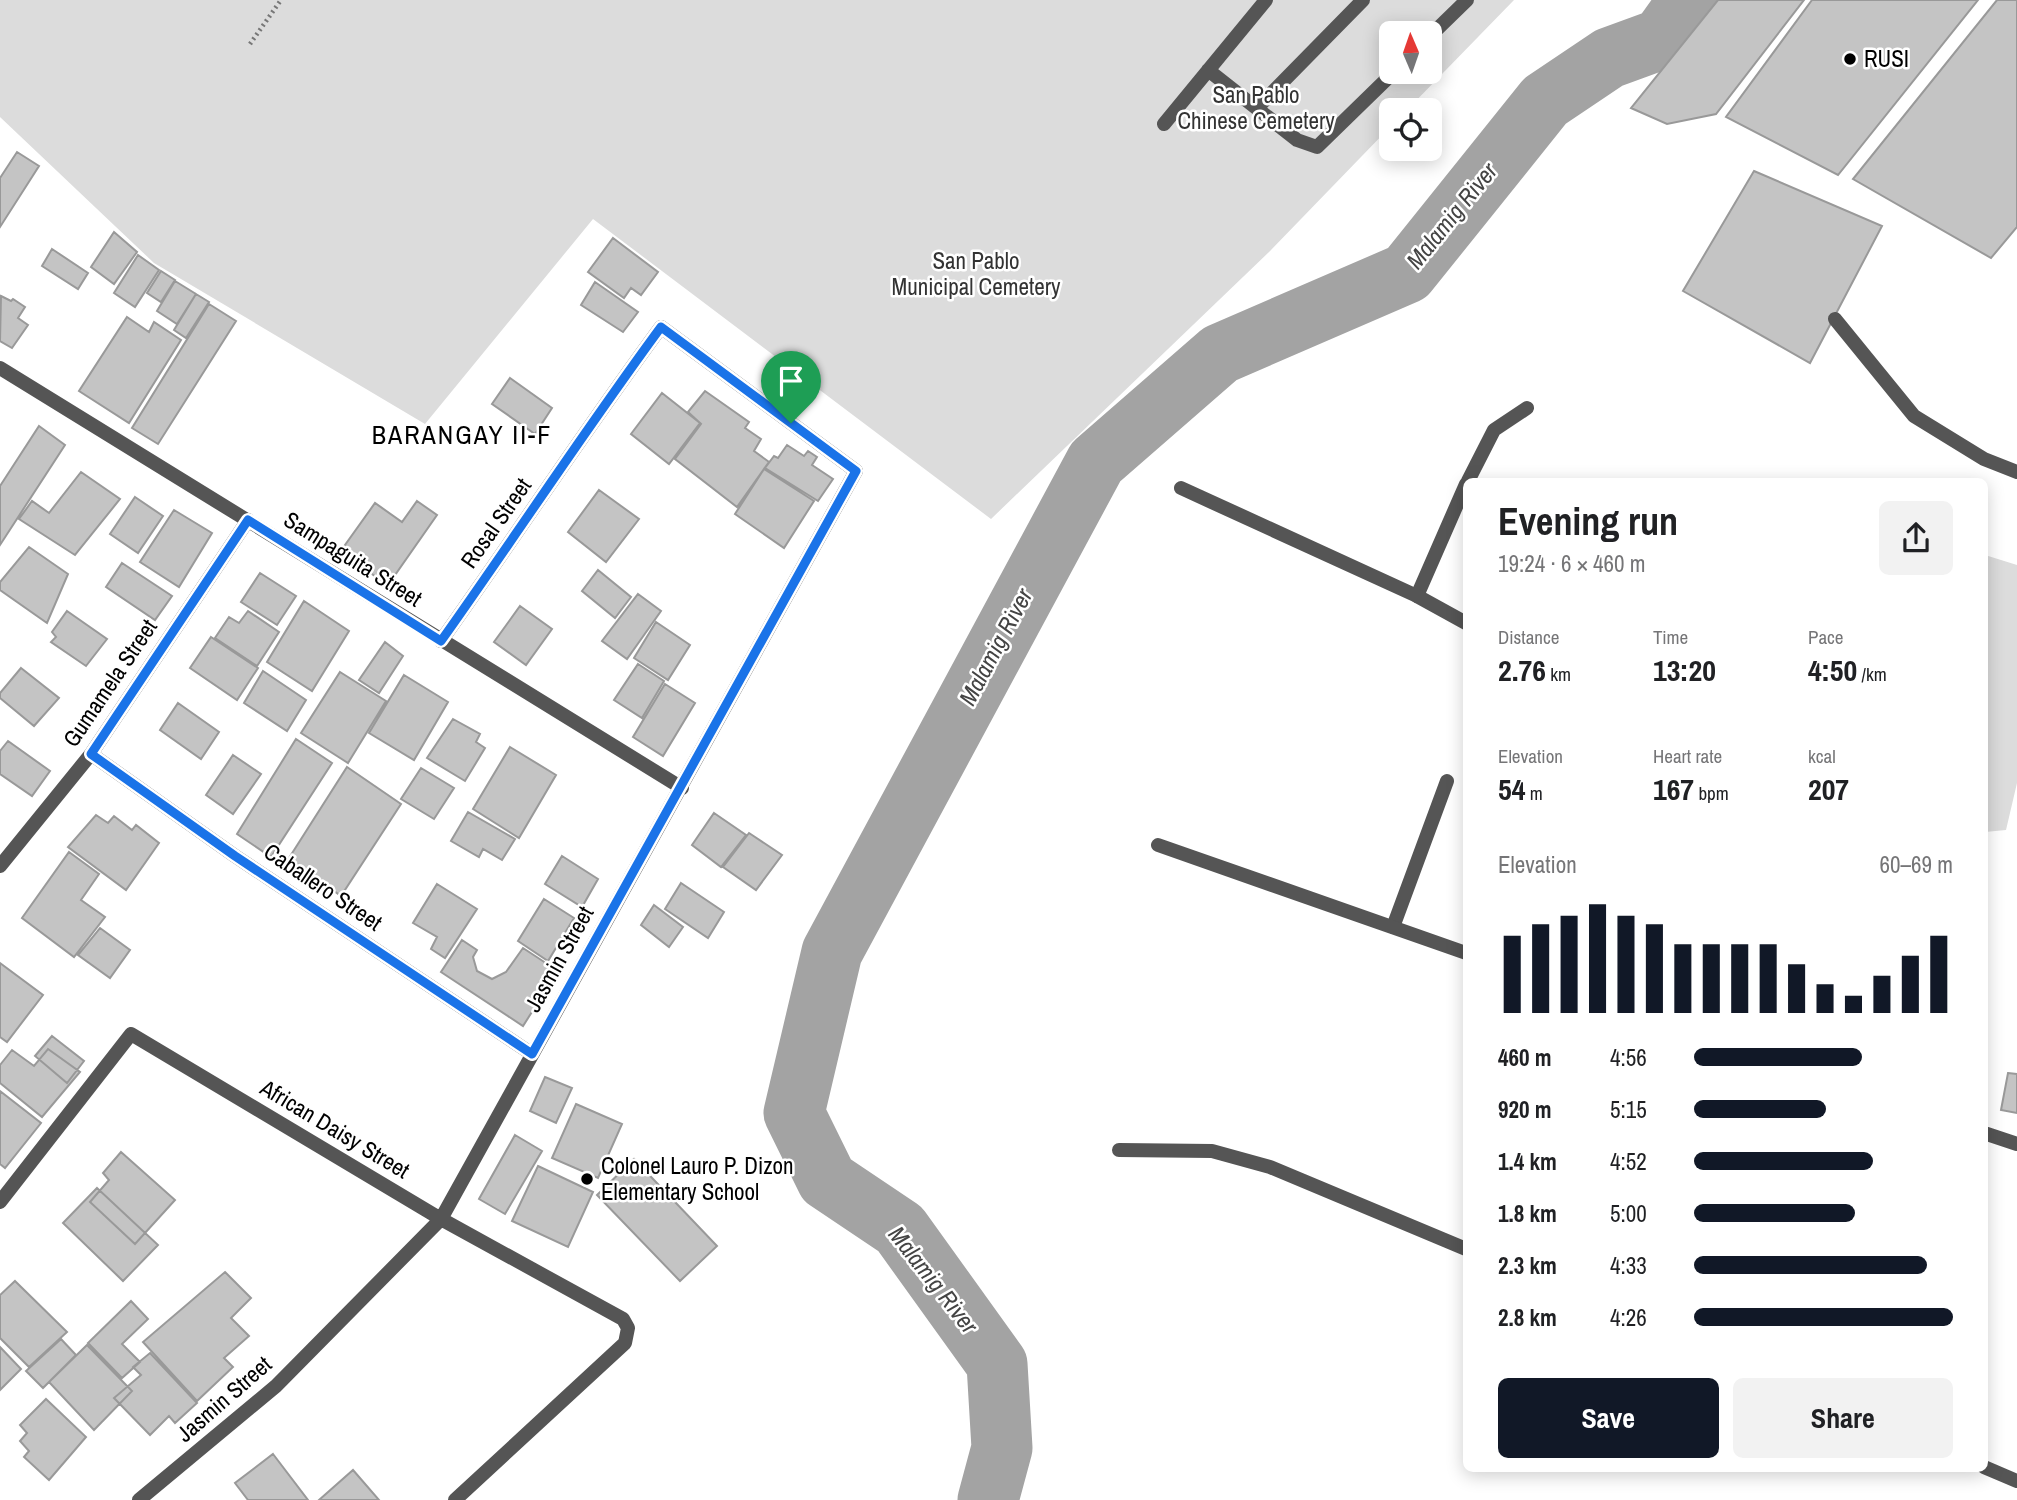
<!DOCTYPE html>
<html lang="en">
<head>
<meta charset="utf-8">
<style>
	body { margin:0; font-family:"Archivo Narrow",sans-serif; background:#f2f2f2; color:#202124; height:100vh; display:flex; flex-direction:column; font-size:26px; white-space:nowrap }
	* { box-sizing:border-box; margin:0 }
	p { font-size:23px; color:#757577 }
	.icon { flex:none; width:38px; height:38px; fill:none; stroke:currentColor; stroke-width:2; stroke-linecap:round; stroke-linejoin:round }
	.map { position:relative; flex:1; overflow:hidden }
	.panel { position:absolute; left:1463px; top:478px; width:525px; height:994px; display:flex; flex-direction:column; background:#fff; border-radius:10px; box-shadow:0 4px 18px #0003 }
	.panel>* { flex:none }
	.needle { width:46px; rotate:358deg }
	.fabs { position:absolute; left:1379px; top:21px; display:grid; gap:14px }
	.fabs a { display:grid; place-items:center; width:63px; height:63px; border-radius:10px; background:#fff; box-shadow:0 4px 18px #0003; font-size:35px }
	.pin { position:absolute; display:grid; place-items:center; width:60px; height:60px; color:#fff; margin:-72px -30px; border-radius:50% 50% 50% 0; rotate:-45deg; box-shadow:0 0 7px #0007 }
	.pin .icon { rotate:45deg }
	.round { display:grid; place-items:center; flex:none; width:74px; height:74px; border-radius:10px; background:#f2f2f2 }
	.headline { display:flex; align-items:center; justify-content:space-between; height:119px; padding:0 35px }
	h1 { font-size:38px; font-weight:800; line-height:52px }
	.stats { display:grid; grid-template-columns:repeat(3,1fr); gap:10px; height:119px; padding:7px 35px }
	.stats div { display:grid; align-content:center }
	.stats b { font-size:30px; font-weight:800 }
	.stats small { font-size:19px; font-weight:400 }
	.stats p { font-size:19px }
	.chart { height:196px; padding:14px 35px }
	.chart p { display:flex; justify-content:space-between }
	.chart svg { width:100%; height:126px; margin-top:7px; stroke:#111827; stroke-width:6 }
	.cta { display:flex; gap:14px; margin-top:auto; padding:14px 35px }
	.cta a { flex:1; height:80px; border-radius:10px; background:#111827; color:#fff; font-size:28px; font-weight:800; line-height:80px; text-align:center }
	.cta a+a { background:#f2f2f2; color:#202124 }
	ul { padding:0 35px; list-style:none; font-size:23px }
	li { display:grid; grid-template-columns:112px 84px 1fr; align-items:center; height:52px }
	li i { height:18px; border-radius:9px; background:#111827 }
	.map>svg:first-child { display:block }
	.green { fill:#dcdcdc; fill-rule:evenodd }
	.lines { fill:none; stroke-linecap:round; stroke-linejoin:round }
	.river { stroke:#a3a3a3; stroke-width:61 }
	.building { fill:#c4c4c4; stroke:#999; stroke-width:2 }
	.path { stroke:#777; stroke-width:4.5; stroke-dasharray:2 3.5; stroke-linecap:butt }
	.service { stroke:#555; stroke-width:14 }
	.minor { stroke:#555; stroke-width:14 }
	.route-casing { stroke:#fff; stroke-width:14 }
	.route { stroke:#1a73e8; stroke-width:9 }
	.poi-dot { fill:#000; stroke:#fff; stroke-width:2.5 }
	.labels { text-anchor:middle; stroke-width:5; stroke-linejoin:round; paint-order:stroke }
	.poi-label { font-size:23px; fill:#000; stroke:#fff; text-anchor:start }
	.park-label { font-size:23px; fill:#333; stroke:#fff }
	.street-label { font-size:23px; fill:#000; stroke:#fff }
	.water-label { font-size:24px; font-style:italic; fill:#444; stroke:#fff }
	.quarter-label { font-size:26px; letter-spacing:2px; fill:#000; stroke:#fff }
</style>
</head>
<body>
<div class="map">
<svg width="2017" height="1500" viewBox="0 0 2017 1500">
	<rect width="100%" height="100%" fill="#fff"/>
	<path class="green" d="M0,0H1514L1407,110H1391V126L1269,252L991,519L593,219L425,424L154,263L0,117ZM1391,33H1430V72H1391Z
		M1985,555L2017,565V783L2006,830L1985,832Z"/>
	<g class="lines">
		<path class="river" d="M988,1500L1002,1448L997,1364L900,1229L827,1180L794,1113L832,952L1096,462L1220,354L1407,273L1545,101L1609,58L1661,39L1689,0"/>
	</g>
	<path class="building" d="M1718,0H1804L1716,114L1667,124L1631,108Z
		M1812,0H1978L1838,175L1726,117Z
		M1997,0H2017V227L1991,258L1853,179Z
		M17,152L39,166L0,227V178Z
		M1754,171L1882,226L1810,363L1683,291Z
		M114,232L137,252L114,284L91,267Z
		M613,238L658,272L641,295L631,288L624,298L588,272Z
		M52,249L88,273L78,289L42,266Z
		M138,255L159,270L135,307L114,293Z
		M161,271L175,280L161,302L147,293Z
		M175,281L196,294L177,324L157,311Z
		M595,282L638,312L623,332L581,305Z
		M196,294L209,302L186,338L174,330Z
		M1,296L11,301L13,299L25,307L18,318L28,325L12,348L0,341Z
		M209,304L236,321L158,444L132,428Z
		M127,317L149,332L154,322L181,340L129,423L79,391Z
		M510,378L552,408L535,434L492,404Z
		M705,391L749,422L745,428L761,439L754,451L769,462L737,507L675,459L701,424L688,412Z
		M662,393L700,423L669,464L631,434Z
		M39,426L65,445L0,545V486Z
		M787,445L804,456L808,451L817,457L812,465L833,479L818,501L765,468L774,456L778,458Z
		M764,469L814,501L784,548L735,514Z
		M81,472L120,499L75,555L19,519L32,501L49,513Z
		M599,490L639,519L606,562L568,532Z
		M135,497L163,516L138,553L110,534Z
		M417,501L437,515L388,585L340,552L375,503L402,522Z
		M174,510L212,533L179,587L140,562Z
		M29,547L68,574L47,623L0,590V582Z
		M122,563L172,596L155,620L106,587Z
		M598,570L631,597L615,618L582,591Z
		M260,573L296,596L277,625L241,602Z
		M638,594L661,611L627,659L602,641Z
		M304,601L349,631L312,691L267,662Z
		M520,606L552,629L526,665L494,642Z
		M67,611L107,639L86,666L51,642L56,637L52,632Z
		M248,611L279,632L257,666L215,638L229,617L239,623Z
		M656,622L690,645L668,680L634,658Z
		M211,637L258,668L237,700L190,668Z
		M385,642L403,656L379,693L359,680Z
		M638,664L664,681L642,718L614,700Z
		M21,668L59,698L34,726L0,698V693Z
		M263,671L306,700L287,731L244,703Z
		M340,672L386,701L348,763L301,733Z
		M404,675L448,702L414,760L369,733Z
		M665,684L695,703L663,756L633,737Z
		M178,703L219,732L201,759L160,730Z
		M453,719L480,734L476,742L485,748L465,781L427,758Z
		M296,739L332,763L271,857L237,834Z
		M8,741L50,771L32,796L0,774V751Z
		M510,747L556,775L519,838L473,809Z
		M233,755L261,774L233,814L206,795Z
		M347,767L401,804L341,896L289,858Z
		M421,768L454,788L434,819L401,799Z
		M468,812L515,839L502,860L483,849L479,857L451,841Z
		M714,813L746,835L721,867L692,845Z
		M96,815L108,823L114,816L132,830L136,825L159,843L126,890L68,847Z
		M749,833L782,855L756,890L723,867Z
		M69,852L99,874L81,900L105,917L74,957L22,918Z
		M562,856L598,879L582,907L545,884Z
		M681,883L724,912L708,938L665,909Z
		M437,884L477,909L445,958L431,949L437,937L413,923Z
		M544,899L574,918L548,961L518,941Z
		M654,905L683,927L669,947L641,925Z
		M100,928L130,950L110,978L78,955Z
		M462,940L477,950L473,957L477,971L492,979L506,972L523,948L558,971L523,1026L441,972Z
		M0,963L43,995L7,1042L0,1037Z
		M52,1036L84,1061L67,1083L35,1056Z
		M48,1049L80,1072L42,1117L0,1083V1065L12,1050L34,1066Z
		M2008,1073L2017,1074V1113L2001,1110Z
		M545,1077L572,1088L556,1123L530,1111Z
		M0,1091L41,1123L5,1168L0,1164Z
		M576,1104L622,1124L598,1178L552,1158Z
		M515,1135L542,1151L505,1214L479,1199Z
		M121,1152L175,1200L135,1244L90,1202L109,1180L103,1173Z
		M634,1159L717,1246L680,1281L597,1195Z
		M538,1166L593,1192L568,1247L512,1221Z
		M97,1188L158,1245L123,1281L63,1223Z
		M225,1272L251,1298L231,1318L249,1336L224,1358L233,1367L197,1401L143,1342Z
		M15,1281L67,1332L29,1367L0,1338V1295Z
		M131,1301L148,1319L122,1344L140,1362L122,1378L88,1343Z
		M61,1339L76,1355L43,1388L26,1371Z
		M87,1345L132,1391L94,1430L49,1382Z
		M0,1347L21,1369L0,1390Z
		M150,1353L197,1403L175,1423L169,1416L150,1435L114,1398L141,1375L133,1367Z
		M46,1399L86,1437L49,1480L24,1457L29,1451L20,1441L27,1433L20,1425Z
		M273,1454L308,1500H248L235,1483Z
		M353,1470L379,1500H319Z"/>
	<g class="lines">
		<path class="path" d="M250,44L281,0"/>
		<path class="service" d="M1430,36L1467,0
			M1208,70L1297,140L1317,147L1394,72
			M1257,108L1363,0
			M1164,124L1266,0
			M1835,319L1914,416L1984,459L2017,472
			M1468,481L1494,430L1527,408
			M1417,596L1466,484
			M1393,927L1447,781
			M1119,1150L1212,1151L1270,1167L1466,1249
			M1984,1467L2017,1481"/>
		<path class="minor" d="M0,368L682,788
			M1181,488L1417,596L1466,623
			M91,754L235,856L532,1054
			M1158,845L1466,953
			M0,866L91,754L248,520
			M1984,1133L2017,1144
			M0,1202L131,1034L441,1219L623,1319L628,1328L625,1343L455,1500
			M139,1500L276,1386L441,1219L856,471L661,327C585,430 515,537 441,641"/>
	</g>
	<g class="lines">
		<defs>
			<path id="route" d="M661,327L856,471L532,1054L235,856L91,754L248,520L441,641C515,537 585,430 661,327Z"/>
		</defs>
		<use href="#route" class="route-casing"/>
		<use href="#route" class="route"/>
	</g>
	<g class="poi-dot">
		<circle cx="1850" cy="59" r="7"/>
		<circle cx="587" cy="1179" r="7"/>
	</g>
	<g class="labels">
		<g class="poi-label">
			<text x="1864" y="67">RUSI</text>
			<text x="601" y="1174">Colonel Lauro P. Dizon<tspan x="601" dy="26">Elementary School</tspan></text>
		</g>
		<g class="park-label">
			<text x="1256" y="103">San Pablo<tspan x="1256" dy="26">Chinese Cemetery</tspan></text>
			<text x="976" y="269">San Pablo<tspan x="976" dy="26">Municipal Cemetery</tspan></text>
		</g>
		<g class="street-label">
			<text transform="translate(496 523) rotate(-55)" y="8">Rosal Street</text>
			<text transform="translate(353 559) rotate(32)" y="8">Sampaguita Street</text>
			<text transform="translate(110 683) rotate(-56)" y="8">Gumamela Street</text>
			<text transform="translate(323 887) rotate(34)" y="8">Caballero Street</text>
			<text transform="translate(559 959) rotate(-61)" y="8">Jasmin Street</text>
			<text transform="translate(335 1129) rotate(31)" y="8">African Daisy Street</text>
			<text transform="translate(224 1399) rotate(-41)" y="8">Jasmin Street</text>
		</g>
		<g class="water-label">
			<text transform="translate(1452 216) rotate(-51)" y="8">Malamig River</text>
			<text transform="translate(996 647) rotate(-62)" y="8">Malamig River</text>
			<text transform="translate(933 1280) rotate(52)" y="8">Malamig River</text>
		</g>
		<g class="quarter-label">
			<text x="462" y="444">BARANGAY II-F</text>
		</g>
	</g>
</svg>
<div class="fabs">
<a><svg class="needle" viewBox="-14 -14 28 28"><path d="M0-13l5 13h-10z" fill="#e53935"/><path d="M0 13l5-13h-10z" fill="#757577"/></svg></a>
<a><svg class="icon" aria-label="locate" viewBox="0 0 24 24"><circle cx="12" cy="12" r="6"/><path d="M12 2v4M12 18v4M2 12h4M18 12h4"/></svg></a>
</div>
<div class="pin" style="left:791px;top:423px;background:#1e9e55"><svg class="icon" aria-label="arrive" viewBox="0 0 24 24"><path d="M6 21V4h12l-3 4 3 4H6"/></svg></div>
<section class="panel">
<div class="headline"><div><h1>Evening run</h1><p>19:24 · 6 × 460 m</p></div><a class="round"><svg class="icon" aria-label="share" viewBox="0 0 24 24"><path d="M12 15V3M7 8l5-5 5 5M5 13v7h14v-7"/></svg></a></div>
<div class="stats">
<div><p>Distance</p><b>2.76<small> km</small></b></div>
<div><p>Time</p><b>13:20</b></div>
<div><p>Pace</p><b>4:50<small> /km</small></b></div>
</div>
<div class="stats">
<div><p>Elevation</p><b>54<small> m</small></b></div>
<div><p>Heart rate</p><b>167<small> bpm</small></b></div>
<div><p>kcal</p><b>207</b></div>
</div>
<div class="chart"><p><span>Elevation</span>60–69 m</p>
<svg viewBox="0 0 160 44" preserveAspectRatio="none"><path d="M5 44V17M15 44V13M25 44V10M35 44V6M45 44V10M55 44V13M65 44V20M75 44V20M85 44V20M95 44V20M105 44V27M115 44V34M125 44V38M135 44V31M145 44V24M155 44V17"/></svg>
</div>
<ul>
<li><b>460 m</b>4:56<i style="width:65%"></i></li>
<li><b>920 m</b>5:15<i style="width:51%"></i></li>
<li><b>1.4 km</b>4:52<i style="width:69%"></i></li>
<li><b>1.8 km</b>5:00<i style="width:62%"></i></li>
<li><b>2.3 km</b>4:33<i style="width:90%"></i></li>
<li><b>2.8 km</b>4:26<i style="width:100%"></i></li>
</ul>
<div class="cta"><a>Save</a><a>Share</a></div>
</section>
</div>
</body>
</html>
